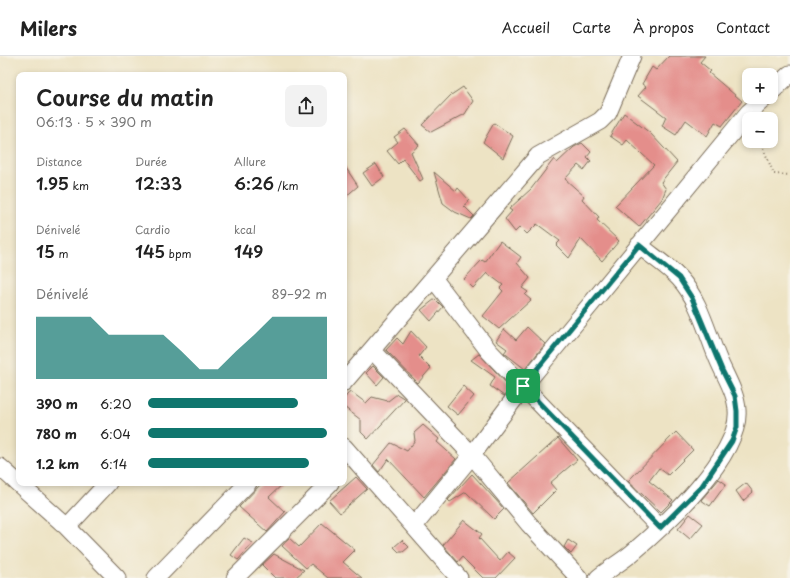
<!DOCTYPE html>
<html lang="fr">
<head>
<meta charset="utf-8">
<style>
	body { margin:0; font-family:"Playpen Sans",sans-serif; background:#f2f2f2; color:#222; height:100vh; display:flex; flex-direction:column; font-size:15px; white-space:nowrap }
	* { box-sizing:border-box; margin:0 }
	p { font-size:13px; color:#767676 }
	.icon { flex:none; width:22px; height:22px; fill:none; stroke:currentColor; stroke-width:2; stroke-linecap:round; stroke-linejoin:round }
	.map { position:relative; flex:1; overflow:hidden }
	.details { position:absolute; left:16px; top:16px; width:331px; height:414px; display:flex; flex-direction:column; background:#fff; border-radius:8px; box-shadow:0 2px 6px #0003 }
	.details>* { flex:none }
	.tools { position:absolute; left:742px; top:12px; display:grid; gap:8px }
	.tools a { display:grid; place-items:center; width:36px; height:36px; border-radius:8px; background:#fff; box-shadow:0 2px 6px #0003; font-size:20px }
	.pin { position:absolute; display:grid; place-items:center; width:34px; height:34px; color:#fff; margin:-17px; border-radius:8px; box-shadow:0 2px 6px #0006 }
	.round { display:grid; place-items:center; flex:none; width:42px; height:42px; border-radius:8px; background:#f2f2f2 }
	.overview { display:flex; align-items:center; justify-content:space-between; height:68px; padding:0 20px }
	h1 { font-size:22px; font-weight:600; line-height:30px }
	.figures { display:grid; grid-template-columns:repeat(3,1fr); gap:6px; height:68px; padding:4px 20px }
	.figures div { display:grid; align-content:center }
	.figures b { font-size:17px; font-weight:600 }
	.figures small { font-size:11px; font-weight:400 }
	.figures p { font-size:11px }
	.chart { height:112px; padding:8px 20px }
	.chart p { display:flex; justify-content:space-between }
	.chart svg { width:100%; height:72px; margin-top:4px; fill:#0f766e; opacity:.7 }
	ul { padding:0 20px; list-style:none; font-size:13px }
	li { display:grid; grid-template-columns:64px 48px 1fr; align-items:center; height:30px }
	li i { height:10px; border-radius:5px; background:#0f766e }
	header { display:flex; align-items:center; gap:24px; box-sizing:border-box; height:56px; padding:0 20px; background:#fff; border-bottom:1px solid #e0e0e0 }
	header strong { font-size:19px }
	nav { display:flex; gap:22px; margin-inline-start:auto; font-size:14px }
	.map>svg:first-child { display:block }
	.building { fill:#e48e8b }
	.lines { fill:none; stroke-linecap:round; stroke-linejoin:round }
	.minor-casing { stroke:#796b58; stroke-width:19 }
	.path { stroke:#796b58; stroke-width:2; stroke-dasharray:1 3; stroke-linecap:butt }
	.minor { stroke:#fff; stroke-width:17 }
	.route-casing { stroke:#fff; stroke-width:8 }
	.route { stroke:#0f766e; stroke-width:5 }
</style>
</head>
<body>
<header>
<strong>Milers</strong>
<nav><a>Accueil</a><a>Carte</a><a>À propos</a><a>Contact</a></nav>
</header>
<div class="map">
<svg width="790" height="522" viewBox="0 0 790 522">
	<rect width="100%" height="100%" fill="#f7f3e8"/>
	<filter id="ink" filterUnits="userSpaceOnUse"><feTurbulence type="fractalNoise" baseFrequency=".025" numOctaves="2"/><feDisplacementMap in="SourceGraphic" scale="8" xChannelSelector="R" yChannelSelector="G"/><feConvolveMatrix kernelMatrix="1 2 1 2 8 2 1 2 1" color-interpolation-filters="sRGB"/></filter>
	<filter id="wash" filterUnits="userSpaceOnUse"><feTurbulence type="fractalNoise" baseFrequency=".012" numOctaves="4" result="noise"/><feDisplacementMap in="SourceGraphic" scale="16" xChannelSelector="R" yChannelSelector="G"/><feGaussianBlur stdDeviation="0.9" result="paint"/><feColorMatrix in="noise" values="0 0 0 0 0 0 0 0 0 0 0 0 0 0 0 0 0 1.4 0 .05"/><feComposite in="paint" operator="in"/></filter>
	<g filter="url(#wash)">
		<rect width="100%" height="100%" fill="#ede3c4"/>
		<g id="blocks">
			<path class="building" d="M669,0H705L700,6L711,15L709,17L742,45L722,70L715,66L707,80L686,64L676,79L662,70L666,61L638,40L646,31L642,28L652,11L656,14Z
				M463,31L473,45L465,58L431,76L422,69L451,39Z
				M624,57L650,77L677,106L661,126L666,133L662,143L639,171L615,150L654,109L627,84L623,89L610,80Z
				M494,67L513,80L503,102L483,86Z
				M405,73L419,89L411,96L423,123L420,125L403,103L398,108L387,95L398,86L394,81Z
				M582,87L591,96L587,101L591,105L584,114L578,109L565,123L584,140L582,143L599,161L597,164L619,185L602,205L581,183L569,202L556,189L560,185L537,168L527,178L520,171L515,176L505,163L512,155L509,153L531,133L554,103L557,107L574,91Z
				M376,108L384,121L372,130L363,117Z
				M344,109L358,130L344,142Z
				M434,116L456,135L458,132L469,144L464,150L474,160L471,163L455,156L443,147Z
				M500,185L521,201L517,207L530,222L522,232L528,236L525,239L531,244L499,273L483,260L503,235L500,232L503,229L487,217L473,232L464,223L482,204L485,206Z
				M435,243L443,251L431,265L421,254Z
				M527,271L545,288L525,313L507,299L504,297L507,293L496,285L504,273L516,284Z
				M411,275L426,291L419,300L431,312L418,327L386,294L397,282L403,288Z
				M479,298L510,331L504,340L490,330L495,321L471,304Z
				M373,310L384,321L377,329L366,317Z
				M463,330L474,340L458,359L447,350Z
				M350,335L366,347L372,341L388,345L397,338L405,343L368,383L361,376V364L344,351V343Z
				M423,369L439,383L437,386L456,403L424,441L388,403L379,416L373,409L391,387L407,395L415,385L414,377Z
				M676,376L693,394L668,419L659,412L649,425L673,444L661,456L628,425Z
				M558,382L577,404L550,427L556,434L533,457L508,427Z
				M472,418L504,453L494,463L466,436L450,446L448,444Z
				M356,421L367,433L340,457L329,445Z
				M719,423L726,428L710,450L701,444Z
				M262,427H284L269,441L285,456L267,476L239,451Z
				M746,427L753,436L743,445L736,435Z
				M690,458L703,468L690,483L678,473Z
				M464,464L482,478L479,482L500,505L508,496L515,502L496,522H483L462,501L458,506L443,489Z
				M322,467L355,494L343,506L362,522H328L311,508L306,512L282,490L289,482L299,491Z
				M244,482L253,487L238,504L231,499Z
				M402,484L409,491L403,496H399L394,491Z
				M568,484L577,490L571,498L564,491Z
				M274,498L304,514L295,522H275L262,509Z"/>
		</g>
	</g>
	<g filter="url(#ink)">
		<use href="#blocks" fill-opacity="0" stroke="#796b58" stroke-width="1"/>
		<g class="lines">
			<defs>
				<path id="minor" d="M771,36L790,18
					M433,222L489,295L660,472
					M372,294L472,399L529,468L579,522
					M344,326L538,100L600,65L608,57L632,0
					M344,391L459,522
					M0,411L67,471L117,522
					M414,470L472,399L530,322L749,56L766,41
					M67,471L108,427
					M156,522L248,427
					M235,522L330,427
					M598,522C609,513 621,506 632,497C665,469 741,400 737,354C736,335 723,317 716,298C706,273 698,242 679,222C668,210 652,200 639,189"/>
			</defs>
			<use href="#minor" class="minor-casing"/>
			<path class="path" d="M760,85L774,118L790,119"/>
			<use href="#minor" class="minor"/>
		</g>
	</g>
	<g class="lines" filter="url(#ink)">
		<defs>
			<path id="route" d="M639,189L679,222L692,242L722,314L735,340L737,355V371L732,385L702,430L660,472L523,330Z"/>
		</defs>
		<use href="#route" class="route-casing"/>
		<use href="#route" class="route"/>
	</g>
</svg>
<div class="tools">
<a>+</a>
<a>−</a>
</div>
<div class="pin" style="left:523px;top:330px;background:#1e9e55"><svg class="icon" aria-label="arrive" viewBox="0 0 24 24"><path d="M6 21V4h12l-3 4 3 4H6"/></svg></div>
<section class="details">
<div class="overview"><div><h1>Course du matin</h1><p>06:13 · 5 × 390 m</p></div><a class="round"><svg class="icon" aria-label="share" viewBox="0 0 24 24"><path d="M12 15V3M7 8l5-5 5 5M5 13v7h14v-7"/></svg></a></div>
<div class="figures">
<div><p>Distance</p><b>1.95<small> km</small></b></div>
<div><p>Durée</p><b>12:33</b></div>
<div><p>Allure</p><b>6:26<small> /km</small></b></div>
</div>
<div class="figures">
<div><p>Dénivelé</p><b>15<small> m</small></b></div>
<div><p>Cardio</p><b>145<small> bpm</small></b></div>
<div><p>kcal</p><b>149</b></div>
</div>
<div class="chart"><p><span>Dénivelé</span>89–92 m</p>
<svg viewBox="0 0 160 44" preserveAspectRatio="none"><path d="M0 44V6L10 6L20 6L30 6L40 17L50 17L60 17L70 17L80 27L90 38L100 38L110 27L120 17L130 6L140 6L150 6L160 6V44z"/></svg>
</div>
<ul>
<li><b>390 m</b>6:20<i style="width:84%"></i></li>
<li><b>780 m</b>6:04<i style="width:100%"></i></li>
<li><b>1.2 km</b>6:14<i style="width:90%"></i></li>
</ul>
</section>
</div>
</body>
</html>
